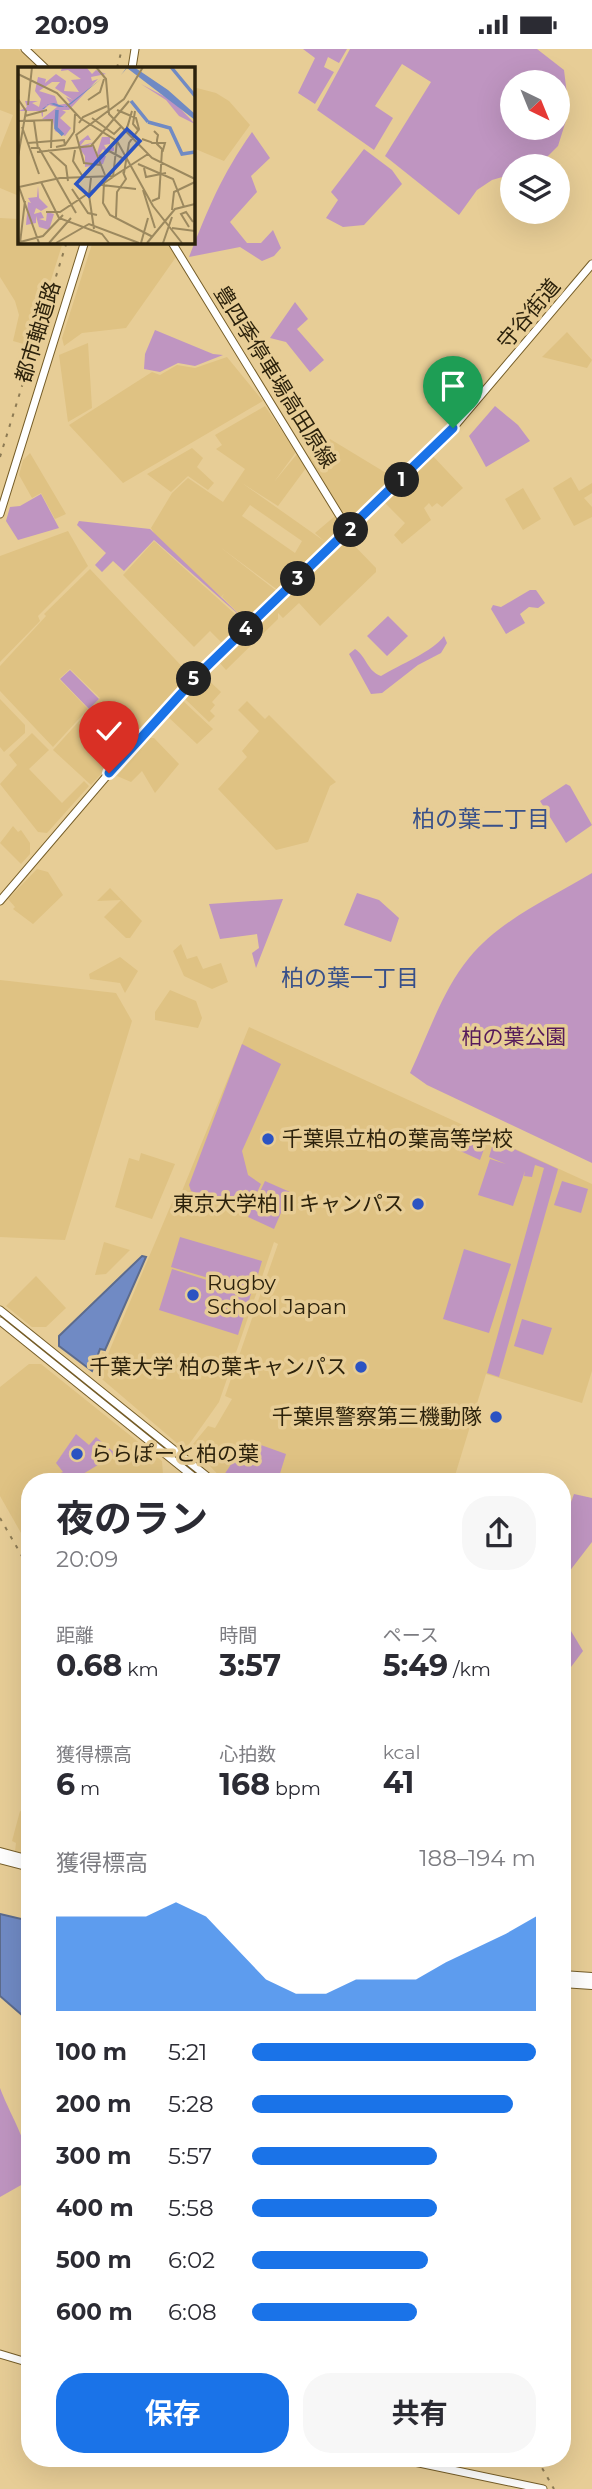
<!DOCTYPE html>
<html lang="ja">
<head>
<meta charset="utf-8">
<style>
	body { margin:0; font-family:Montserrat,"Noto Sans JP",sans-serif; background:#f7f7f7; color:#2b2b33; height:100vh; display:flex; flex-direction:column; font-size:26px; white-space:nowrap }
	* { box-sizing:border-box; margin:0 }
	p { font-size:23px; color:#7c7c81 }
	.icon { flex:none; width:38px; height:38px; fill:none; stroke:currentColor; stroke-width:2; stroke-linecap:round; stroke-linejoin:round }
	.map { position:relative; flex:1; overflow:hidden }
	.panel { position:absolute; left:21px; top:1424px; width:550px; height:994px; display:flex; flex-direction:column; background:#fff; border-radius:28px; box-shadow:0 7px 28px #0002 }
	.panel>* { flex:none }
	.needle { width:46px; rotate:137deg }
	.buttons { position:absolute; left:500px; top:21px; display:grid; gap:14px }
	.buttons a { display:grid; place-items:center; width:70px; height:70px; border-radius:50%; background:#fff; box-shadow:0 7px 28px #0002; font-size:35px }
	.pin { position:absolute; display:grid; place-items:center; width:60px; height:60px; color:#fff; margin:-72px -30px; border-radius:50% 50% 50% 0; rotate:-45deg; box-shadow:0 0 7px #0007 }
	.pin .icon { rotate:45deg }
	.km { position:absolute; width:35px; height:35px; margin:-18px; border-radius:50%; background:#222; color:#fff; font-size:19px; line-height:35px; text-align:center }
	.round { display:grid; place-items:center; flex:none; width:74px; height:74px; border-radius:28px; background:#f7f7f7 }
	.overview { display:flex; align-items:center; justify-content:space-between; height:119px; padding:0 35px }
	h1 { font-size:38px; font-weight:700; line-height:52px }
	.figures { display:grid; grid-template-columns:repeat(3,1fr); gap:10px; height:119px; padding:7px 35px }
	.figures div { display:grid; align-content:center }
	.figures b { font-size:30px; font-weight:700 }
	.figures small { font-size:19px; font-weight:400 }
	.figures p { font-size:19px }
	.chart { height:196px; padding:14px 35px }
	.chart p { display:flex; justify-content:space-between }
	.chart svg { width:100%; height:126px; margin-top:7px; fill:#1a73e8; opacity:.7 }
	.action { display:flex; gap:14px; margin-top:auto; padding:14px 35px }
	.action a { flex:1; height:80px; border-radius:28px; background:#1a73e8; color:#fff; font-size:28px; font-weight:700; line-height:80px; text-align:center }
	.action a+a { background:#f7f7f7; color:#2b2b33 }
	ul { padding:0 35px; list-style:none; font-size:23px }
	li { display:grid; grid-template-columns:112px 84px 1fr; align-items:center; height:52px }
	li i { height:18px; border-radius:9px; background:#1a73e8 }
	.status { display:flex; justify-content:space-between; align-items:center; height:49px; padding:0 35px; background:#fff; direction:ltr }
	.status svg { height:19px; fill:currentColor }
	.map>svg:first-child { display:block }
	.built { fill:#dfc283; fill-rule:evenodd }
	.green { fill:#bf95c1; fill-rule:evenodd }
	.water { fill:#708ac4; stroke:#5c6b8d; stroke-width:2 }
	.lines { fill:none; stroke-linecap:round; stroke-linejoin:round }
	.major-casing { stroke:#755d28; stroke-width:9 }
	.highway-casing { stroke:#755d28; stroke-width:10 }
	.major { stroke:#fff; stroke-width:7 }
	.highway { stroke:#fff; stroke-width:8 }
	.rail { stroke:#8d7b54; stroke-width:2; stroke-dasharray:3.5 7; stroke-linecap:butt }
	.route-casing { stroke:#fff; stroke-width:14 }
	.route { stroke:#1a73e8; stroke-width:9 }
	.poi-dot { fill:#2b53c2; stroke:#e7cd96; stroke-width:2.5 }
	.labels { text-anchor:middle; stroke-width:7; stroke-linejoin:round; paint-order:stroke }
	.street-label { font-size:21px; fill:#2c220c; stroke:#e7cd96 }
	.park-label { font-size:21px; fill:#571b5b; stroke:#e7cd96 }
	.poi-label { font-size:21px; fill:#2c220c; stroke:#e7cd96; text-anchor:start }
	.neighbourhood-label { font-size:23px; fill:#38508a; stroke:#e7cd96 }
	.inset-river { fill:none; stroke:#708ac4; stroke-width:3.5 }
	.inset-road { fill:none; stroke:#9c895f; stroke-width:2 }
	.view { fill:#2b53c2; fill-opacity:0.15; stroke:#2b53c2; stroke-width:3.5 }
	.inset-edge { fill:none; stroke:#2c220c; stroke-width:3.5 }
</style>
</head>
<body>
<div class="status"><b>20:09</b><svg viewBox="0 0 49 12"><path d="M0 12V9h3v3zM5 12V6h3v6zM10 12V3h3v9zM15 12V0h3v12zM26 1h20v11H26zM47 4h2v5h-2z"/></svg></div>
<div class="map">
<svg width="592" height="2440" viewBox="0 0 592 2440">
	<rect width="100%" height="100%" fill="#e7cd96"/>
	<path class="built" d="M0,0H18L38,19H19V147L0,139V99L13,66L0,61Z
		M193,38L216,44L229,52L250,76L224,112L193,99Z
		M0,169L19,170V192L63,193L32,291L27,296L13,292L19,266L15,252L0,228Z
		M93,192L166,193L176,208L126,279L82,284L64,297L62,289Z
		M567,283L592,311L587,319L542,308Z
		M88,294L92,359L68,373L59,306Z
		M227,308L263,352L123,434L69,376L152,323L160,326L177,316L195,319Z
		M448,329L470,353L449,375L426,353Z
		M265,357L296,403L274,433L297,405L306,419L278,457L242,434L324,492L315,484L335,467L340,484L279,542L220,498L278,543L247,573L222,548L224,545L221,548L157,489L151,479L172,444L188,429L223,453L245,420L216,400L222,396L215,386ZM250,456L302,492L295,504L242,467Z
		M330,390L396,430L355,471L349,470L342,462L309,408Z
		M192,399L203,409L197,418L214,434L208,441L188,427L171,443L147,425Z
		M30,404L66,465L55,470L41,444L32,449L19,426L23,411Z
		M431,405L463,439L442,458L437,454L432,458L429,454L424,459L431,471L402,495L394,486L405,474L384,453Z
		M571,428L579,442L592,434V444L584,449L592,458V468L574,477L553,439Z
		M523,439L541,470L523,481L505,450Z
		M68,482L88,517L38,567L40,572L0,613V507Z
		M347,489L376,519V523L320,577L299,554L283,569L278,564V570L226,621L218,612Z
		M154,492L245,574L223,595L210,582L194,598L123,526Z
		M90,520L191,627L91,736L53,701L100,649L70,620L59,630L88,660L53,698L0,642V617L46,567L44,565Z
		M203,626L221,643L212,653L215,656L210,662L215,667L209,673L183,648Z
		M0,650L25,676V684L4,703L0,698Z
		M181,650L213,680L197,695L166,666Z
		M247,652L265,670L269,666L336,733L330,737L308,793L276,801L218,740L247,708L242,702L259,682L238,661Z
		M32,684L49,701L29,720L62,754L84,732L89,737L47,784L38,783L0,735L17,716L9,706Z
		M150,689H154L179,715L155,744L142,722L131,733L117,727Z
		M13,777L18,783L21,781L30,794V805L21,815L0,794Z
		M37,820L48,823L63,846L33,875L13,860L15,858L8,850Z
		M110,839L142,872L130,889H126L104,868L121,851L97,852Z
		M181,895L187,910L197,907L203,920L221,914L228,933L212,940L184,927L173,902Z
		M120,908L138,922L125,944L120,934L90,930L89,925Z
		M0,931L116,944L132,972L65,1191L0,1188Z
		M170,941L196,952L202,969L198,979L155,971V963Z
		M249,978L592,1135V1322L582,1354L486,1325L453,1433H225L209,1416L213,1410L193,1395L208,1377L215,1379L232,1350L225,1347L278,1195L274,1193L219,1353L185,1401L96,1325L102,1303L108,1305L173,1151L214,1168L178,1152Z
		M141,1104L175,1115L152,1170L115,1158L129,1109L139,1112Z
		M104,1193L130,1201L106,1225L95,1226Z
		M36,1227L66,1259L46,1278H32L6,1257Z
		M29,1315H41L162,1412L163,1425L157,1433H30V1479L21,1484L0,1447V1338Z
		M20,1762L30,1765V1806L15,1802L16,1794L12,1792Z"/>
	<path class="green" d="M303,0H347L339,14L328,8L324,18L334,23L315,55L298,44L315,9Z
		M350,0H537L564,21L569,62L558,97L538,117H513V125L492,131L477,141L459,166L385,107L431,33L402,15L375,57L393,69L374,101L317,61ZM558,33V79H513V33Z
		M252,83L270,109L251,127L257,143L230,173L247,194H261L273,181L281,199L274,207L262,212L240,198L189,208C208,160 221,127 252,83Z
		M364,100L392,121L402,135L364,176L343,178L326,169L338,151L331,143Z
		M295,253L308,270L297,280L324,311L310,323L286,293L270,289Z
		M155,281L213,305L223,306L195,317L178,314L160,323L144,320L145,305Z
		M495,357L518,376L530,392L486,418L469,387Z
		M41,445L59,479L18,491L6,472L10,458L20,457Z
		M79,472L150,480L246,572L154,491L124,522L113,512L102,523L95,516L106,504L77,476Z
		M530,541H536L545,554L538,559L529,558L520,565L525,574L506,585L491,560L493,556L501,558Z
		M388,567L408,587L387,607L367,587Z
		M444,587L447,594L441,604L418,616L382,644L371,645L349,605L355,600C367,608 367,622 381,627C399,616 434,602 444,587Z
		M70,621L99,650L89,660L60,630Z
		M566,735L570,737L592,776L566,794L540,752Z
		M592,824V1114L427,1036L410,1024C428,986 442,942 469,909C500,871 550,849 592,824Z
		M357,844L379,851L399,869L391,893L344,876Z
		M283,850L256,919L252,904L259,899L257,885L220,890L209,855Z
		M242,995L281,1015L242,1102L248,1126L261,1135L248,1163L191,1142L189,1136Z
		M473,1082L488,1089L480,1111L458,1101L465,1084L469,1085Z
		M494,1091L558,1120L499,1328L487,1324L544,1119L535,1116L532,1128L524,1127L525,1122L513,1157L478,1146L490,1110L506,1115L489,1108Z
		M265,1132L290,1143L274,1180L248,1168Z
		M562,1132L588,1140L581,1164L554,1156Z
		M180,1188L262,1212L253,1242L171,1218Z
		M464,1200L511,1215L489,1284L443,1270Z
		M172,1220L251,1245L238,1286L159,1261Z
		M522,1270L552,1279L543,1306L514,1297Z
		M76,1385L89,1396L96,1388L116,1405L73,1431L74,1433H54L56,1426L63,1423L56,1414Z
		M247,1391L286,1405L278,1431L283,1433H227L222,1429Z
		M574,1445L592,1449V1493L562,1532V1477Z
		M562,1567L583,1602L562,1630Z
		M0,2039C13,2073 30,2093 30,2131L0,2148Z"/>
	<path class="water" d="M142,1207L146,1208L105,1301L100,1300L92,1322L59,1297V1287Z
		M0,1865L30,1872V1973L0,1947Z"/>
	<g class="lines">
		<defs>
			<path id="major" d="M25,0L45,19
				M132,19L135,0
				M171,192L349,482
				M0,465L85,192
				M0,852L134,695L198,626L453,379L592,215
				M0,1261L214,1433
				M0,1272L200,1433
				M562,1915L565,1932
				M0,2305L30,2314
				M400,2410L543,2440"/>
			<path id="highway" d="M0,1803L30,1811
				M0,1810L30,1818
				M562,1926L592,1928
				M562,1934L592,1936"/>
		</defs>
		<use href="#major" class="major-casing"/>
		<use href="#highway" class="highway-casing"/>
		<use href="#major" class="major"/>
		<use href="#highway" class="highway"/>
		<path class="rail" d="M117,19L122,0
			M0,408L67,192
			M0,1469L30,1521
			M537,2410L554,2440"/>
	</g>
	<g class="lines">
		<defs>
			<path id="route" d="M109,724L198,626L453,379"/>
		</defs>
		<use href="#route" class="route-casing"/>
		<use href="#route" class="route"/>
	</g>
	<g class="poi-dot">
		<circle cx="268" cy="1090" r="7"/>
		<circle cx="418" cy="1155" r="7"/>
		<circle cx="193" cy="1246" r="7"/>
		<circle cx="361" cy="1318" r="7"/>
		<circle cx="496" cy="1368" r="7"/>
		<circle cx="77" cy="1405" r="7"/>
	</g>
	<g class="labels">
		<g class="street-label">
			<text transform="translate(529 265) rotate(-50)" y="7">守谷街道</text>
			<text transform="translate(38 283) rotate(-73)" y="7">都市軸道路</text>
			<text transform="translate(275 328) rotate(58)" y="7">豊四季停車場高田原線</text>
		</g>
		<g class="park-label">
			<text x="514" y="995">柏の葉公園</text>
		</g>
		<g class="poi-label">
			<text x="282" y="1097">千葉県立柏の葉高等学校</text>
			<text x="404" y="1162" text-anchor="end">東京大学柏Ⅱキャンパス</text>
			<text x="207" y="1241">Rugby<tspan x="207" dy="24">School Japan</tspan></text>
			<text x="347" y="1325" text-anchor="end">千葉大学 柏の葉キャンパス</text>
			<text x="482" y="1375" text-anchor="end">千葉県警察第三機動隊</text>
			<text x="91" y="1412">ららぽーと柏の葉</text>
		</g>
		<g class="neighbourhood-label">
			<text x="481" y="778">柏の葉二丁目</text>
			<text x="350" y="937">柏の葉一丁目</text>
		</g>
	</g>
	<g transform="translate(18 18)">
		<rect width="177" height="177" fill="#e7cd96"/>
		<path d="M44,0H68L74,7L78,3L88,7L73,10L74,14L80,12L51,43H44L48,45L42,51L53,61L47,69L37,64L35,54L24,52L39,40L31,38L25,43V49L24,50L23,44H1L9,40L7,34H20L14,36L21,40L23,32L17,24L20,10L28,12L27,16L38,7L48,14L46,24L61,25L53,13L63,12L50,3L43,4ZM34,15H42L37,21L55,33L48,30L52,36L40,38L37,29L21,24ZM123,17L155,34L177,57L161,49L148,33ZM70,68L73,73H67L62,79L77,75L64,81L75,78L79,86L84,70H92V77L86,78L89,83L96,80V84L88,85L85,82L81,88L88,89L85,97L67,100V89L62,82L61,75ZM20,119L21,131L30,140L23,144L18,141L16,147L23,145L26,151L21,152L28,154L29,145L36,147L31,163L21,160L18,149V156L8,158L10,135L13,136L10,131L19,130Z" fill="#bf95c1" fill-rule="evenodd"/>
		<path d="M109,0H116L150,23L177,47V53L109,1L103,8L83,12L53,37L48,40H41L33,37H30L26,42H24L0,43L24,42L31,37L36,36L47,40L83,12L103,8Z" fill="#708ac4"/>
		<path class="inset-river" d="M153,0L177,29M113,34L130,55M39,43L38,61L45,68M130,55L152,61L164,87L177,85"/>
		<path class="inset-road" d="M78,0L88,12L91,47L134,91L177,112M0,7L39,26L62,51L99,74L135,139L164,176M0,32L8,44L0,90M70,33L82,25L86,12M10,38L14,0M99,43L118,51L121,62L111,76L106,106M114,44L110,58L109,60V61ZM117,44L115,57L121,64M7,49L29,43M74,51L96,67L104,59M0,54L34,53L33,81M16,54L20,82M61,56L65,50L89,39M4,60L21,107M58,67L66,96L83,98M58,68L106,32L125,0M124,72L133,75L134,76H147L145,83L139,77V73L140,68L136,64M10,76L46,73L47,78M75,78L87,108M38,80L47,78L56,65L57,47M13,81H21L58,146M30,83L48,99L50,114M57,83L55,94L65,110M19,85L73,79L111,34M81,89L91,84L106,92M120,97L155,112L166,140M126,101L128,110L148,106M73,111L71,128L76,162M23,115L41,151L84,167L91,176M86,116L85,136L92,148L135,170M84,118L118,122M54,122L70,146L79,148M125,123L137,161M134,134L141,131L144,83M154,143L156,125L177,115M28,145H42L95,110L99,74M98,150L99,125L108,112L105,105M171,160L163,147L168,145L175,155M154,161L177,164M2,175L25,169L45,148M2,176L7,134M21,176L1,120L42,111L96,109L130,87M31,176L53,151M38,176L71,157L121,176M123,176L130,151M129,176L157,142L177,137M145,176L154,150"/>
		<path class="view" d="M109,62L122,74L71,129L58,117Z"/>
		<rect width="177" height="177" class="inset-edge"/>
	</g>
</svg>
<div class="buttons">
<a><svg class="needle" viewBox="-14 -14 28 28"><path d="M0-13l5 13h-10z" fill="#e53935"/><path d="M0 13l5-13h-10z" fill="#7c7c81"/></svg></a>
<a><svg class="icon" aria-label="layers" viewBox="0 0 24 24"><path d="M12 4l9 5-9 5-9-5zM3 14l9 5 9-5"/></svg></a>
</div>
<div class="pin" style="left:453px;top:379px;background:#1e9e55"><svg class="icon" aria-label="arrive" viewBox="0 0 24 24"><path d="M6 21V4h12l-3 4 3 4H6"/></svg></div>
<div class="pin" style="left:109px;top:724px;background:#d93025"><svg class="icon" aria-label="check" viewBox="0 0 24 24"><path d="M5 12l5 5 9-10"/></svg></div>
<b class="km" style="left:402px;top:431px">1</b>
<b class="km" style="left:351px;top:481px">2</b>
<b class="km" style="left:298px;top:530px">3</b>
<b class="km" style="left:246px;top:580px">4</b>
<b class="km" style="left:194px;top:630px">5</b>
<section class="panel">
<div class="overview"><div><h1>夜のラン</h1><p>20:09</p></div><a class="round"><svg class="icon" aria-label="share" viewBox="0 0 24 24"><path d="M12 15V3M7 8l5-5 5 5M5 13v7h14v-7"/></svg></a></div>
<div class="figures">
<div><p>距離</p><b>0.68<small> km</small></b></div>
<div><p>時間</p><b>3:57</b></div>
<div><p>ペース</p><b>5:49<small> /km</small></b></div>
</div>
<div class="figures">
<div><p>獲得標高</p><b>6<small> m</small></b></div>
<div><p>心拍数</p><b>168<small> bpm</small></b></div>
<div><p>kcal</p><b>41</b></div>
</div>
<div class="chart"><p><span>獲得標高</span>188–194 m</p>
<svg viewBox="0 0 160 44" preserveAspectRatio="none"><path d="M0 44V11L10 11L20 11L30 11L40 6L50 11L60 22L70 33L80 38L90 38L100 33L110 33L120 33L130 27L140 22L150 17L160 11V44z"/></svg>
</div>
<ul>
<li><b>100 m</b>5:21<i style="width:100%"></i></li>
<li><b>200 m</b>5:28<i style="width:92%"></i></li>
<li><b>300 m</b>5:57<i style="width:65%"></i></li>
<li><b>400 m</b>5:58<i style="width:65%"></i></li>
<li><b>500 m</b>6:02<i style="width:62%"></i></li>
<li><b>600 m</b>6:08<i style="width:58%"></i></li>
</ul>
<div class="action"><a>保存</a><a>共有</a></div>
</section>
</div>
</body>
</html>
